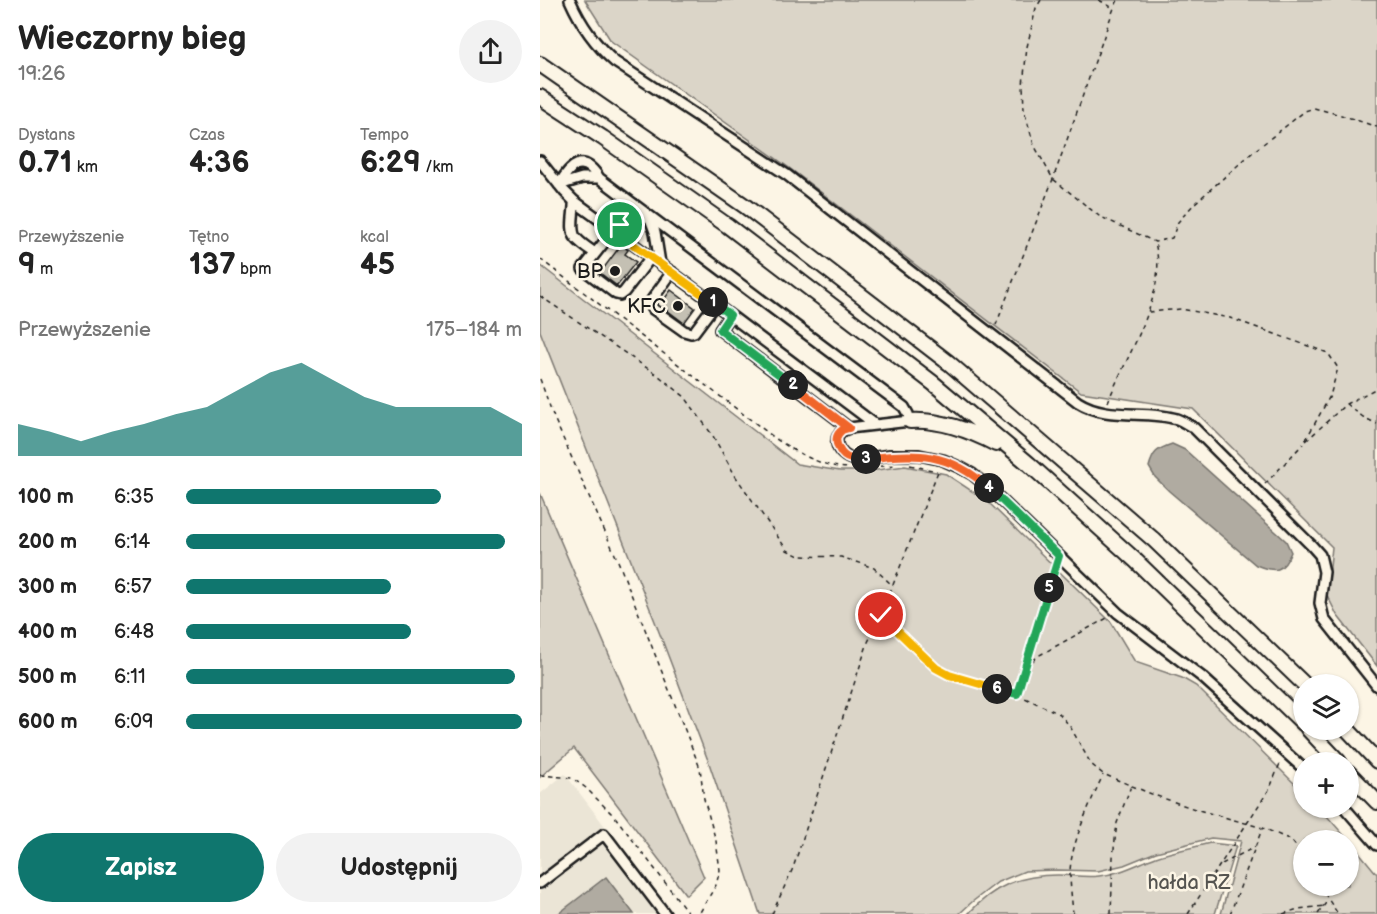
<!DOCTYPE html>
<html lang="pl">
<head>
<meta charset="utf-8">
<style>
	body { margin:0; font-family:"Balsamiq Sans",sans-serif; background:#f2f2f2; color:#222; height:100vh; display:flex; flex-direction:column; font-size:22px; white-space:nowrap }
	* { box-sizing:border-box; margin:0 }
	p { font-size:20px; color:#767676 }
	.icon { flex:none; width:33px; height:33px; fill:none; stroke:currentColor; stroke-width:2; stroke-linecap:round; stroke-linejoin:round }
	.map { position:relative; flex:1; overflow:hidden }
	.panel { display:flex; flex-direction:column; background:#fff; width:540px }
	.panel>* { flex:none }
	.buttons { position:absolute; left:753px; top:674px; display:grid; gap:12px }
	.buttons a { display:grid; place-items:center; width:66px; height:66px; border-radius:50%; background:#fff; box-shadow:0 2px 4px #0004; font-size:30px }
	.pin { position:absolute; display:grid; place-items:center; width:51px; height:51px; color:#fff; margin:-26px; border:3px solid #fff; border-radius:50%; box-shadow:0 2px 6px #0007 }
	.km { position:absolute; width:30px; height:30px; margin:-15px; border-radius:50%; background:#222; color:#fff; font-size:16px; line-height:30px; text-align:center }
	.round { display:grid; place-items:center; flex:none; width:63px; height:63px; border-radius:32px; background:#f2f2f2 }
	.overview { display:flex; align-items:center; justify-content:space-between; height:102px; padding:0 18px }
	h1 { font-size:33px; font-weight:700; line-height:45px }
	.metrics { display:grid; grid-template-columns:repeat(3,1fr); gap:9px; height:102px; padding:6px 18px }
	.metrics div { display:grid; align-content:center }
	.metrics b { font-size:30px; font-weight:700 }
	.metrics small { font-size:16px; font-weight:400 }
	.metrics p { font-size:16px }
	.chart { height:168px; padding:12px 18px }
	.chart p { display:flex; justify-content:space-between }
	.chart svg { width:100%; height:108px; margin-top:6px; fill:#0f766e; opacity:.7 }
	.action { display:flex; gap:12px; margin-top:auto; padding:12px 18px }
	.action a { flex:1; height:69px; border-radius:36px; background:#0f766e; color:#fff; font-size:24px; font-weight:700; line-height:69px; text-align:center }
	.action a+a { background:#f2f2f2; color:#222 }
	ul { padding:0 18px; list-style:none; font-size:20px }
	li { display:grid; grid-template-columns:96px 72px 1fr; align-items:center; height:45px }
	li i { height:15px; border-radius:8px; background:#0f766e }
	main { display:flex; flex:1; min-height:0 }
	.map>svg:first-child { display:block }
	.built { fill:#ebe5d6 }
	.green { fill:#dbd5c8; stroke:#7c7872; stroke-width:1.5 }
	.water { fill:#b0aba1; stroke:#75726c; stroke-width:1.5 }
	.building { fill:#c4c0b3; stroke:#1c1c1c; stroke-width:1.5 }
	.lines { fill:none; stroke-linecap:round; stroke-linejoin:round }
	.minor-casing { stroke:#1c1c1c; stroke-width:14 }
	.highway-casing { stroke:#1c1c1c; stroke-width:18 }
	.path { stroke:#1c1c1c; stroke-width:1.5; stroke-dasharray:4.5 4.5; stroke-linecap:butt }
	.minor { stroke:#fcf5e5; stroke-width:9 }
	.highway { stroke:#fcf5e5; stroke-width:14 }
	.split-1-casing { stroke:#fff; stroke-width:12 }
	.split-2-casing { stroke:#fff; stroke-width:12 }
	.split-3-casing { stroke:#fff; stroke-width:12 }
	.split-4-casing { stroke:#fff; stroke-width:12 }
	.split-5-casing { stroke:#fff; stroke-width:12 }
	.split-6-casing { stroke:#fff; stroke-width:12 }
	.split-7-casing { stroke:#fff; stroke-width:12 }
	.split-1 { stroke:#f5b400; stroke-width:8 }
	.split-2 { stroke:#22a559; stroke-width:8 }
	.split-3 { stroke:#f0652b; stroke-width:8 }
	.split-4 { stroke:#f0652b; stroke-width:8 }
	.split-5 { stroke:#22a559; stroke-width:8 }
	.split-6 { stroke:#22a559; stroke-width:8 }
	.split-7 { stroke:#f5b400; stroke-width:8 }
	.poi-dot { fill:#1c1c1c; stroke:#fcf5e5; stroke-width:2 }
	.labels { text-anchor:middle; stroke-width:5; stroke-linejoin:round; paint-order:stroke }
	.poi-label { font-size:20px; fill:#1c1c1c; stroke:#fcf5e5; text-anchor:end }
	.park-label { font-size:20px; fill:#555450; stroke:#fcf5e5 }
</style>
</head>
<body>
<main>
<section class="panel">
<div class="overview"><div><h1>Wieczorny bieg</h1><p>19:26</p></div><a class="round"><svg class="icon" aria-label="share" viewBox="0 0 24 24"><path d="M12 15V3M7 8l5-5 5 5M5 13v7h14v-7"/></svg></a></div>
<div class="metrics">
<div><p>Dystans</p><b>0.71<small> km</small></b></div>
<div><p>Czas</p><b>4:36</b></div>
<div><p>Tempo</p><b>6:29<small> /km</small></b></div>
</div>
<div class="metrics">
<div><p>Przewyższenie</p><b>9<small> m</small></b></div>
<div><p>Tętno</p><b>137<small> bpm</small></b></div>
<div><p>kcal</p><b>45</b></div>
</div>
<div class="chart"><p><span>Przewyższenie</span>175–184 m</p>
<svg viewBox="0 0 160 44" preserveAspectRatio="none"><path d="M0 44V31L10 34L20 38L30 34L40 31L50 27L60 24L70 17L80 10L90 6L100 13L110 20L120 24L130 24L140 24L150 24L160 31V44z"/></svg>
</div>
<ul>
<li><b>100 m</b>6:35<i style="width:76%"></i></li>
<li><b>200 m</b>6:14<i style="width:95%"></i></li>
<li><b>300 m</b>6:57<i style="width:61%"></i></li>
<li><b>400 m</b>6:48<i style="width:67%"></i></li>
<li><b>500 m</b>6:11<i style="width:98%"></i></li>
<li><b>600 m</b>6:09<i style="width:100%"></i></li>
</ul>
<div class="action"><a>Zapisz</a><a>Udostępnij</a></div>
</section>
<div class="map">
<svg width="837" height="914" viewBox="0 0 837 914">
	<rect width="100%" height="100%" fill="#fcf5e5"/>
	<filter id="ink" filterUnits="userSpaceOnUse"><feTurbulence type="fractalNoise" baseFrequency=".0167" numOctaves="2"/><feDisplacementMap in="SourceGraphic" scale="12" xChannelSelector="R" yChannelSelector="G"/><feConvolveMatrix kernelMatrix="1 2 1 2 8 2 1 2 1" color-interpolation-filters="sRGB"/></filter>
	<g filter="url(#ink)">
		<path class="built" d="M25,774L132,914H0V794Z"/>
		<path class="green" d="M45,0H837V666L797,615L787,595L792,547L653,409L541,392L248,167L71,41Z
			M0,265L257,464L300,471H330L365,466L406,474L447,501L571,622L595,662L642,678L656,686L763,792L764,807H779L808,840H764V885H808L809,840L837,874V914H681L701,841L671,838L616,852L584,865L558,871L518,870L485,871L458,882L432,902L419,914H220L169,763L116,624L0,331Z
			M0,493L164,877L146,895L34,748L0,777Z
			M670,843L696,846L675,914H428C454,886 479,875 518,875C531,875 546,878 559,876C580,874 597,864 616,857C633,851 652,848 670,843Z"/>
		<path class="water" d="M632,444L645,450L746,541L751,552C743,572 736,573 716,565L629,491L615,477L609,467C613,452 617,449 632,444Z
			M66,877L94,914H18Z"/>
		<path class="building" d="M81,245L88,250L85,254L96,262L77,286L60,273Z
			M131,290L155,308L144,323L123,307L125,304L122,302Z"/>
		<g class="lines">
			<defs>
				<path id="minor" d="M30,0C41,25 54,44 75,62L247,175L538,402C568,421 605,409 637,419C643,421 648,425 654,428L772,546L780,555L784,572L780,603L784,619L837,686
					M0,161L24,191L34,201L175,304L336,425
					M19,185C30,165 43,153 59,178L364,407L368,414L370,421L309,428L180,330L190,315
					M19,185L42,178H59
					M34,201C35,211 29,230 36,238C41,244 49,249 55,253
					M111,257L84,292L80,295L76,294L43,269L77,226L109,216L115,232L120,263
					M132,272L111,301L110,304L113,309L144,331L151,333L154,332L175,304
					M309,428C288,434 297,457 315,460L350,455H379L403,460L421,468L432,474L448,487L578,613L662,677L764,769
					M804,807L837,845
					M0,883L64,834L125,914"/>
				<path id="highway" d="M0,64L205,206L409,363L614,540L764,684
					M0,97L63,138L188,226L393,383L489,464L595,560L764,724
					M370,421C400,419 429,430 456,444
					M768,729L799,762
					M807,729L837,761
					M808,772L837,802"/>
			</defs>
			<use href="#minor" class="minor-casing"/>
			<use href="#highway" class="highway-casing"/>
			<path class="path" d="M501,0L496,8L487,47L483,85L484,110L494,145L513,179L559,216L615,242L632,238L638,222L655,203L713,152L765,111L774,108L801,115L837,127
				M559,0L573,8
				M0,259L236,439C258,453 281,467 309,468
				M0,296L119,376L145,397L173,436L196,477L247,550L259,556L301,557L334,568L352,585
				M609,312L641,309L690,318L788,353L798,368L790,396L764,443
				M456,325L513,179L574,8L578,0
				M0,379L14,418L78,561L160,768L164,799L176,841L180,870L176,885L159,914
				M568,402C586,355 629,294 615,243
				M806,404L823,417L837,424
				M766,441L806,404L837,388
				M370,465L397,471
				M331,467L356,465
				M725,484L763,444
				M341,615L395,668L409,675L476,694L520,714L531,728L551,764L563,774L614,795L655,809L723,828L751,840L764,856
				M486,667L498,656L569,617
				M477,694L516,566
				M0,775L32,778L46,788L76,818L149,914
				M682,864L715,847
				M781,885L788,899L798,914
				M232,914L253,868L328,642L341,615L399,469
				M533,914C532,900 530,886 530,872C531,843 551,801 563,775
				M571,914L573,857L577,823L591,786
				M648,914L730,788L741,761
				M690,914L722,829
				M743,914L758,909L784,906
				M778,914L788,900"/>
			<use href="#minor" class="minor"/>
			<use href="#highway" class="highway"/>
		</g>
	</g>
	<g class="lines" filter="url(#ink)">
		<defs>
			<path id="split-1" d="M80,225L73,230L173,302"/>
			<path id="split-2" d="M173,302L190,315L180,330L253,385"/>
			<path id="split-3" d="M253,385L309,428C306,429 302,429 300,432C291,440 301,457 311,459C316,461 321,459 326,459"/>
			<path id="split-4" d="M326,459C376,452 409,452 449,488"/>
			<path id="split-5" d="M449,488L519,556L509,588"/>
			<path id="split-6" d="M457,689L477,694L509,588"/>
			<path id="split-7" d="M341,615L396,668L409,675L457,689"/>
		</defs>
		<use href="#split-1" class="split-1-casing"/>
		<use href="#split-2" class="split-2-casing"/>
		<use href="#split-3" class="split-3-casing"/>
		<use href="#split-4" class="split-4-casing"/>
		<use href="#split-5" class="split-5-casing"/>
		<use href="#split-6" class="split-6-casing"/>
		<use href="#split-7" class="split-7-casing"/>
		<use href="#split-1" class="split-1"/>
		<use href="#split-2" class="split-2"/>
		<use href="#split-3" class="split-3"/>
		<use href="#split-4" class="split-4"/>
		<use href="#split-5" class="split-5"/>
		<use href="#split-6" class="split-6"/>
		<use href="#split-7" class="split-7"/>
	</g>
	<g class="poi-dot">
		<circle cx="75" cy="271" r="6"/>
		<circle cx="138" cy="306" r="6"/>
	</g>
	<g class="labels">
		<g class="poi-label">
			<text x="63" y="278">BP</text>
			<text x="126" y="313">KFC</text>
		</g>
		<g class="park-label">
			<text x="649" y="889">hałda RZ</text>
		</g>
	</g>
</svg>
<div class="buttons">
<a><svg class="icon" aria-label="layers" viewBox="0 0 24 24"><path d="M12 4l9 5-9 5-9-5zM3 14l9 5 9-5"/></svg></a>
<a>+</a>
<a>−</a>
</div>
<div class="pin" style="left:80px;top:225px;background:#1e9e55"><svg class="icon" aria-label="arrive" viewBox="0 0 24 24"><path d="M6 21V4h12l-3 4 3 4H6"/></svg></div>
<div class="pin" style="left:341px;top:615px;background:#d93025"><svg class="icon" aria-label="check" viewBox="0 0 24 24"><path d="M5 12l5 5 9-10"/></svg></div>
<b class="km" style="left:173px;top:302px">1</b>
<b class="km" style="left:253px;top:385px">2</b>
<b class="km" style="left:326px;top:459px">3</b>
<b class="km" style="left:449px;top:488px">4</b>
<b class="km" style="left:509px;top:588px">5</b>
<b class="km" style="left:457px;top:689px">6</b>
</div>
</main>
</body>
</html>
